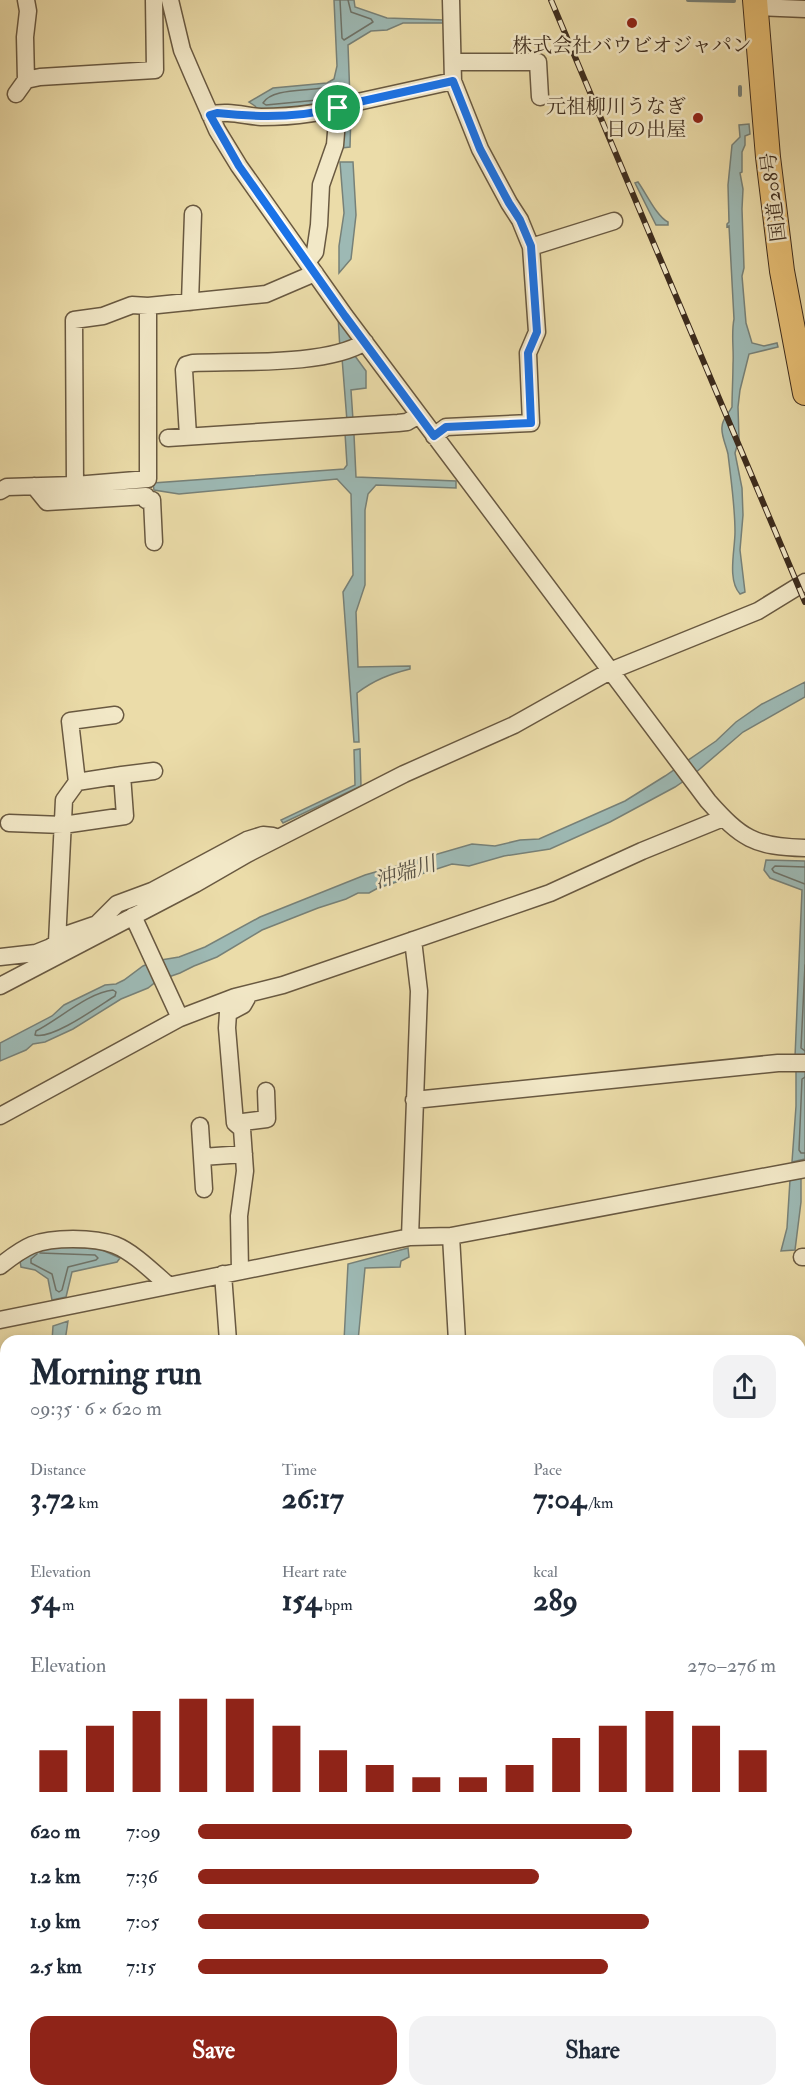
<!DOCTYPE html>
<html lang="en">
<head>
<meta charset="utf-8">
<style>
	body { margin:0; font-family:"IM FELL Double Pica","Noto Serif JP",serif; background:#f2f2f3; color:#1f2937; height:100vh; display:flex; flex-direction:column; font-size:22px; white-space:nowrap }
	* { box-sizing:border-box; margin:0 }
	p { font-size:20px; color:#747a83 }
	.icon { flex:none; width:33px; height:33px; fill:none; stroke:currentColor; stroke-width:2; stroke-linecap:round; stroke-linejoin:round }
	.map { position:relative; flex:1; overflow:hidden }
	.drawer { position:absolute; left:0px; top:1335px; width:806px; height:762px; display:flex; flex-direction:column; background:#fff; border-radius:18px 18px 0 0; box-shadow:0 3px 9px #0003 }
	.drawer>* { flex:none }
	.pin { position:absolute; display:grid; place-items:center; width:51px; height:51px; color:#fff; margin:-26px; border:3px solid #fff; border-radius:50%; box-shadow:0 2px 6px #0007 }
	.round { display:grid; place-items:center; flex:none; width:63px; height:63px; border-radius:18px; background:#f2f2f3 }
	.summary { display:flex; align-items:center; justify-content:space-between; height:102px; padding:0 30px }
	h1 { font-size:33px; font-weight:700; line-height:45px }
	.metrics { display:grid; grid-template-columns:repeat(3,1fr); gap:9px; height:102px; padding:6px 30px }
	.metrics div { display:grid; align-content:center }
	.metrics b { font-size:30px; font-weight:700 }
	.metrics small { font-size:16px; font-weight:400 }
	.metrics p { font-size:16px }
	.chart { height:168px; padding:12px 30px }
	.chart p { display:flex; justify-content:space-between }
	.chart svg { width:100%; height:108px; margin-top:6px; stroke:#8f2418; stroke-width:6 }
	.primary-button { display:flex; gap:12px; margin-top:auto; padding:12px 30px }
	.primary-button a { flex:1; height:69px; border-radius:18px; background:#8f2418; color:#fff; font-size:24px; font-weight:700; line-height:69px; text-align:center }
	.primary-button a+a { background:#f2f2f3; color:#1f2937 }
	ul { padding:0 30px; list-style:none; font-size:20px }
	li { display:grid; grid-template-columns:96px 72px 1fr; align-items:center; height:45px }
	li i { height:15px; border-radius:8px; background:#8f2418 }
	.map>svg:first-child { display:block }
	.water { fill:#9db9b4; stroke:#778178; stroke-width:1.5 }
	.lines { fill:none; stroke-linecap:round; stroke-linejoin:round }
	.shore { stroke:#6e7369; stroke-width:1.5 }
	.stream { stroke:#778178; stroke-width:4 }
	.canal { stroke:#9db9b4; stroke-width:12 }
	.minor-casing { stroke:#695941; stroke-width:19 }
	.major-casing { stroke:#3e2d1e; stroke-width:23 }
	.highway-casing { stroke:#3e2d1e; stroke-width:26 }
	.minor { stroke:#f2e8c7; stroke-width:16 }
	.major { stroke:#e6be74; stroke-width:21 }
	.highway { stroke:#e6be74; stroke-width:24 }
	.rail-casing { stroke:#3e2d1e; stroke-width:6 }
	.rail { stroke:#f2e8c7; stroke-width:4; stroke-dasharray:11; stroke-linecap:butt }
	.route-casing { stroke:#fff; stroke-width:12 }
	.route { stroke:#1a73e8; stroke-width:8 }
	.poi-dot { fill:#8f2418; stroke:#f2e8c7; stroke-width:2 }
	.labels { text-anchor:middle; stroke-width:5; stroke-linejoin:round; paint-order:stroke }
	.poi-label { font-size:20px; fill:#3e2d1e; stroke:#f2e8c7 }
	.street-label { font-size:20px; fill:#3e2d1e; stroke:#f2e8c7 }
	.water-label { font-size:21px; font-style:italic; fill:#565044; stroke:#f2e8c7 }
</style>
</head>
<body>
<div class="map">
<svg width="805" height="2097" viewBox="0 0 805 2097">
	<rect width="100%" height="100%" fill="#ebdca9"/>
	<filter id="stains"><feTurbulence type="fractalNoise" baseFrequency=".00333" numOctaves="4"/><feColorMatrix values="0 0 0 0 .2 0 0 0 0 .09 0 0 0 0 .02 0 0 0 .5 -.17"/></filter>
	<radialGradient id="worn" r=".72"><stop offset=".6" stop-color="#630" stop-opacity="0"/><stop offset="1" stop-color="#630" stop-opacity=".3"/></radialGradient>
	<path class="water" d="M334,0H354L355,7L387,18L444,20V23H403L387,30L371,31L348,45L350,99L329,105L259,111L255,106L249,102L273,88L327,83L334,79L337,66Z
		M351,111L350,147L342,148L343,112Z
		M749,124L750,134L745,136V145L742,152V172L740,173L743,189L742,209L744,268L742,276L746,323L752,343L764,346L777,343L778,347L749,354L740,390L738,407L739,439L735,453L742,488L743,515L740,550L745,592L740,594C727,580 735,550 735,532C735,506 731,480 728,454C726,445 721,435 722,427C722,419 729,413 732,407C732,393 733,379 733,364C734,349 731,334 734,319L729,226L727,227V224L729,222L728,185L732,145L740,137L739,125Z
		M340,162H353L356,215L351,259L339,273V246L344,213Z
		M638,182C646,193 657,217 668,222V225H656L635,183Z
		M338,315L353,333L348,349L340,350Z
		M355,356L366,371V388L351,390L353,420L347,421L342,358Z
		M357,430L354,435L356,477L456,481V488L376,485L368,494L365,510V585L356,612L358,667L410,666V669C390,674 374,680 357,693L359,742H354L343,592L353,575L351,494L337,479L179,494L154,490L153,483L344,469L347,465L345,433Z
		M805,682V697L743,732L694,774L675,787L610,822L550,849L504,856L469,866L452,864L378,888L369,893H358L346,899L318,908L262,930L217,957L194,966L180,973L157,981L148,988L121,999L73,1029L45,1042L33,1044L26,1050L0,1061V1043L52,1016L64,1005L105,985L116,984L124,980L143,966L155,961L179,957L205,947L260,917L365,875L472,844L495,846L520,840L539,839L625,801L665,776L716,741L736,722L762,704Z
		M360,749L361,786L283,823L281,820L355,785L354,750Z
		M766,860L805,861V1057H795L802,890L770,878L764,870Z
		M796,1071H805V1159L792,1162L796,1106Z
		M801,1178V1202L795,1250L781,1251L787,1228L790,1180Z
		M52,1246L100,1249L120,1258L117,1262L72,1272L66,1297L52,1300L48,1279L35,1270L21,1267L20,1261L35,1247Z
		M408,1248L409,1257L401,1261L400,1267L365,1268L358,1341H344L348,1264Z
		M68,1321L65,1341H52L53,1326Z
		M0,1855H6V1963L0,1981V1904L6,1873L0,1871Z
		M102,2091H165L166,2097H100Z"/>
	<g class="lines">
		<path class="shore" d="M340,0L342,38L344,40L373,22L371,19L351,12L348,0
			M340,83L343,85V94L328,99L266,105L263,103C274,85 320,94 340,83Z
			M805,867L775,866L772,869L774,872L805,884
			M805,965L801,1048L805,1051
			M113,990L116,992L115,996C99,1006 52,1040 35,1035L36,1031C58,1020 89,992 113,990Z
			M805,1077L802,1079L799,1150L801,1153H805
			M37,1254L31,1259V1263L52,1274L56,1290L59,1292L62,1290L68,1267L96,1260L98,1258L95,1255L40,1253"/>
		<path class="stream" d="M688,0L734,1
			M740,87V95
			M800,1454L805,1453
			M800,1535L805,1536"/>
		<path class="canal" d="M800,1946H805"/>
		<defs>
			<path id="minor" d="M170,0L182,50L194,78L217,130L239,166L345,316L708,801C741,838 754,847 805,848
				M756,7L805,9
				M453,62H538L540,97
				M26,80L25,37L28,11L26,0
				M16,94L26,80L40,77L155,70L154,0
				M210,115C226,110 245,116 261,117C292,117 325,113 353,103L453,81
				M531,247L614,221
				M307,262L315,252L319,225L321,185L335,145L338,108
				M190,302L193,214
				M188,436L184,370L186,365L193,363C239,361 327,366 365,342
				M434,436L446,427L531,423L528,353L537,332L531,247L520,220L509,203L480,149L453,81L451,0
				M168,438L398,423L407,422L419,415
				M75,485L74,320L103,316L132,305L148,306
				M34,486L47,502L146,496V500H152L154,542
				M0,491L7,487L75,485L148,479V306L266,294L315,273
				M122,775L154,771
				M9,823L63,825L125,816L122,775L77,782
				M133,916L180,1018
				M57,942L64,800L77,782L70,721L115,715
				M0,957L36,953L51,947L65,935L97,924L117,904L152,891L247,840L263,835L273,836
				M0,986L195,884L247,854L404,774L514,725L610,671L758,611L805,582
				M414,1100L778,1063H805
				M0,1116L180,1018L235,997L283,985L550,893L642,851L723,818
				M235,1123L267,1119L266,1091
				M200,1126L204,1189
				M202,1157L244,1154
				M451,1236L457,1341
				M410,1237L419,991L413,940
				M802,1257H805
				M0,1266C10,1258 20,1250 32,1245C52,1237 94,1237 115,1245C133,1252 153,1272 168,1285
				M240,1271L239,1216L245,1171L242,1129L235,1123L227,1028L228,1013L243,1005L247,998
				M223,1274L228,1341
				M0,1320L410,1237L451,1236L805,1169
				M0,1474L6,1473
				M0,1688L6,1686
				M711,2091L725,2097
				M515,2097C527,2088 540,2093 554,2097
				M567,2097L572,2091"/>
			<path id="major" d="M0,1443L6,1450
				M0,1572L6,1580
				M800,2000L805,2001
				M800,2082L805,2084"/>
			<path id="highway" d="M755,0L768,157L782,271L805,393
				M0,1519L6,1527
				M800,2037L805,2038
				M800,2056L805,2058"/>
		</defs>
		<use href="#minor" class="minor-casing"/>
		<use href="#major" class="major-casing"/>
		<use href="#highway" class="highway-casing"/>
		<use href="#minor" class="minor"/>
		<use href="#major" class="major"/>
		<use href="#highway" class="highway"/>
		<defs>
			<path id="rail" d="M551,0L805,602"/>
		</defs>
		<use href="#rail" class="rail-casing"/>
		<use href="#rail" class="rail"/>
	</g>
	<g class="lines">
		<defs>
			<path id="route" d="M453,81L480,149L509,203L520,220L531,246L537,332L528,353L531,423L446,427L434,436L345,316L239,166L210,115L217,113C263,118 309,118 354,103Z"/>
		</defs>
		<use href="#route" class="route-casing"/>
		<use href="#route" class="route"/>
	</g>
	<g class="poi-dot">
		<circle cx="632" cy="23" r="6"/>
		<circle cx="698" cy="118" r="6"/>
	</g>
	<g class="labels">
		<g class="poi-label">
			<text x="632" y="52">株式会社バウビオジャパン</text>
			<text x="686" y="113" text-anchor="end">元祖柳川うなぎ<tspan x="686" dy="23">日の出屋</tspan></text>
		</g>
		<g class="street-label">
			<text transform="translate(773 197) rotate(-97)" y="7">国道208号</text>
		</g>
		<g class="water-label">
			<text transform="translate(405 872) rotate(-17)" y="7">沖端川</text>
		</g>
	</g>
	<rect width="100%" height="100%" filter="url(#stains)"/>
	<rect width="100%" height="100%" fill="url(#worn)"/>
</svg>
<div class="pin" style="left:338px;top:108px;background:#1e9e55"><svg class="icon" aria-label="arrive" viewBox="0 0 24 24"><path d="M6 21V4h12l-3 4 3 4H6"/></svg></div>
<section class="drawer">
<div class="summary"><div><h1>Morning run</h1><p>09:35 · 6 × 620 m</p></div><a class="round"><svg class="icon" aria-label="share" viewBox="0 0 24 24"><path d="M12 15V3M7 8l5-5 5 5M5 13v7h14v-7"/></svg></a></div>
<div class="metrics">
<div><p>Distance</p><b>3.72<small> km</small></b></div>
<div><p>Time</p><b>26:17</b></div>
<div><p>Pace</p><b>7:04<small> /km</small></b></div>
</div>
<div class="metrics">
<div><p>Elevation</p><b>54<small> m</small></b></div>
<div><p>Heart rate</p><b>154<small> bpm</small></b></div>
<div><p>kcal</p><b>289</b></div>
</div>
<div class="chart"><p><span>Elevation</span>270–276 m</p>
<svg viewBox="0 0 160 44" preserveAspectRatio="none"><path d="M5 44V27M15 44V17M25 44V11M35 44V6M45 44V6M55 44V17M65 44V27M75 44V33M85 44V38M95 44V38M105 44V33M115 44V22M125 44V17M135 44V11M145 44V17M155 44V27"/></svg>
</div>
<ul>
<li><b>620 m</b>7:09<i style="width:75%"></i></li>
<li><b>1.2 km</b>7:36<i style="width:59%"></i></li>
<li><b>1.9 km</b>7:05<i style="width:78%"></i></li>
<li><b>2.5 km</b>7:15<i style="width:71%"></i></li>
</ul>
<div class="primary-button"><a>Save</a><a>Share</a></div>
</section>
</div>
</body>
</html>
